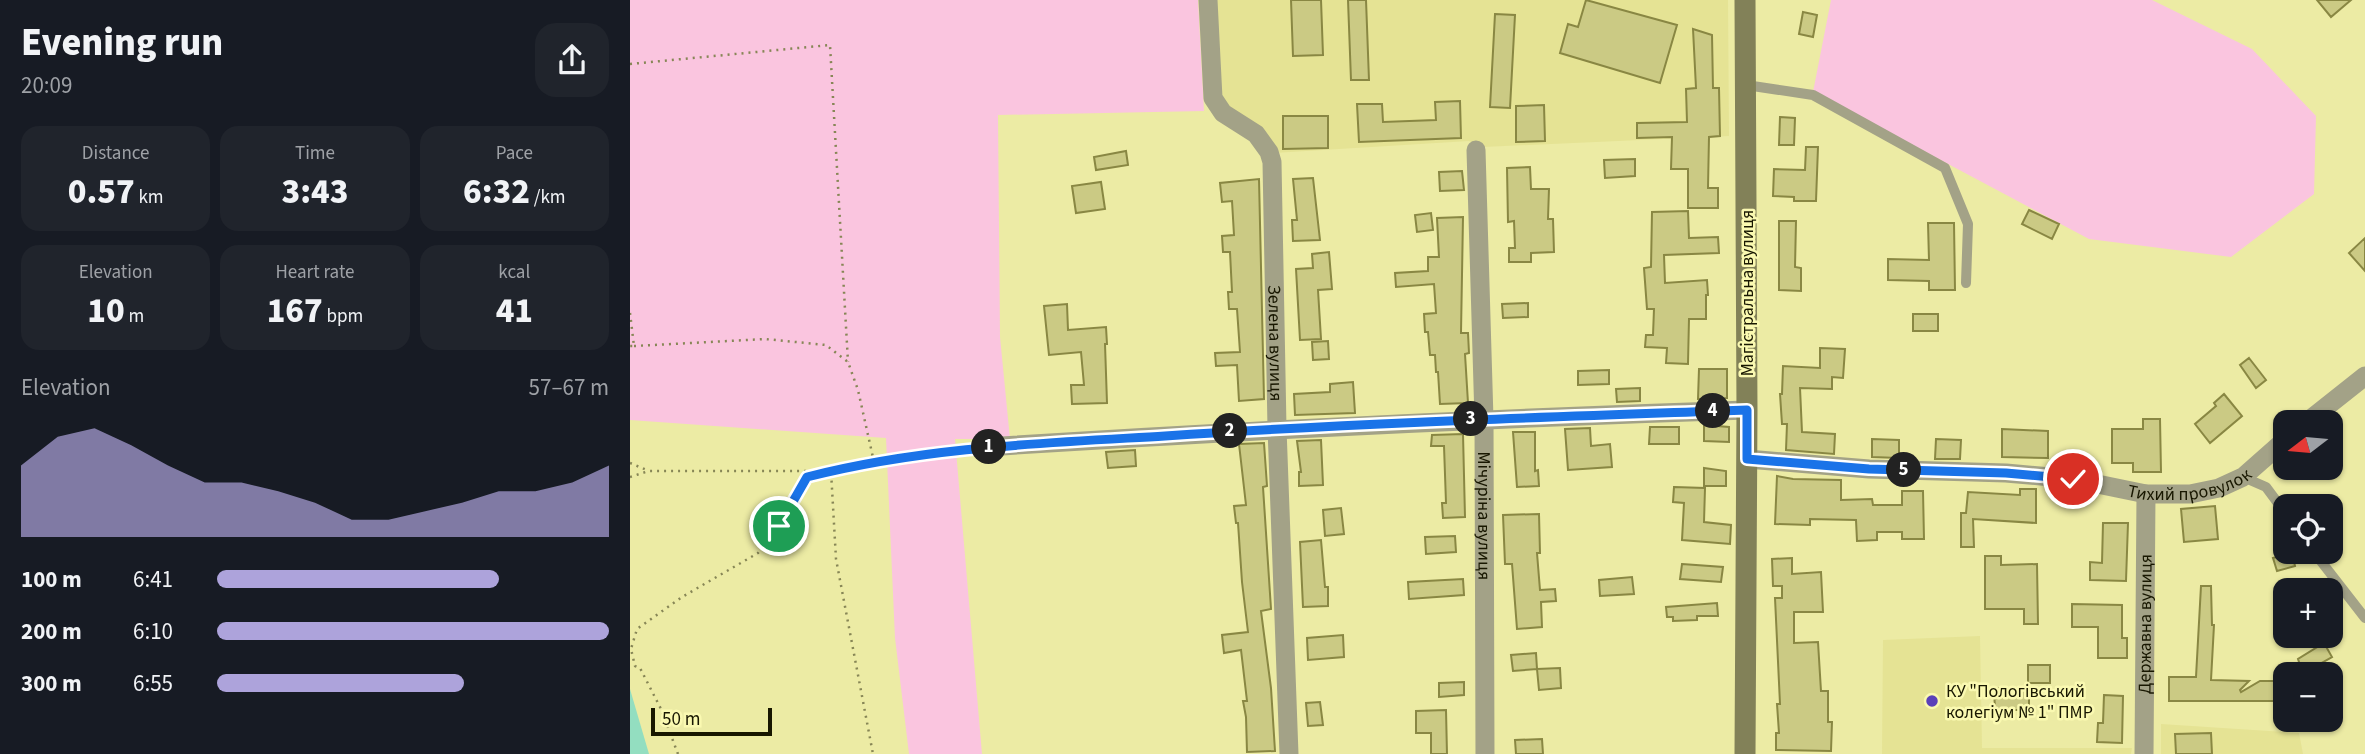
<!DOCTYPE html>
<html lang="en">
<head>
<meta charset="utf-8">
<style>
	body { margin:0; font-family:"Source Sans 3",sans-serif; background:#20242c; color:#f1f3f6; height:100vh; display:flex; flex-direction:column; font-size:26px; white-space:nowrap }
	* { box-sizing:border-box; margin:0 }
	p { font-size:23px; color:#9ea1a6 }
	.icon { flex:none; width:38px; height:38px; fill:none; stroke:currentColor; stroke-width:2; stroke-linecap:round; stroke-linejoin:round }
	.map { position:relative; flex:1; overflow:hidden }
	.panel { display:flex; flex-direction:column; background:#171b24; width:630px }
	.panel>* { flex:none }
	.needle { width:46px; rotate:254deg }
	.controls { position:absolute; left:1643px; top:410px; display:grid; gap:14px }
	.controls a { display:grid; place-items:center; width:70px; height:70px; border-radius:14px; background:#171b24; box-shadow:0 2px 5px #0004; font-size:35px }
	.scale { position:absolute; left:21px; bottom:18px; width:121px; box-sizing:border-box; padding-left:7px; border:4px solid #181700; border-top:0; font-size:19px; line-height:24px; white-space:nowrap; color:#181700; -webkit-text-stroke:5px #faf9b1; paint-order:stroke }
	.pin { position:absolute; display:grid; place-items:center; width:60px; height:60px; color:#fff; margin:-30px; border:4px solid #fff; border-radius:50%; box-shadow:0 2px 7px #0007 }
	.km { position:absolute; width:35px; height:35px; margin:-18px; border-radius:50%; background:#222; color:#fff; font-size:19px; line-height:35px; text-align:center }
	.round { display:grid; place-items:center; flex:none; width:74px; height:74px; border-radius:21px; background:#20242c }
	.headline { display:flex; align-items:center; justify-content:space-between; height:119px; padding:0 21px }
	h1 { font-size:38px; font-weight:800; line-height:52px }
	.figures { display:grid; grid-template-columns:repeat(3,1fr); gap:10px; height:119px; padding:7px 21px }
	.figures div { display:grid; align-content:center; border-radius:18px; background:#20242c; text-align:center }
	.figures b { font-size:35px; font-weight:800 }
	.figures small { font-size:19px; font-weight:400 }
	.figures p { font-size:19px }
	.chart { height:196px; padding:14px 21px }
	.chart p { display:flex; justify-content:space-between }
	.chart svg { width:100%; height:126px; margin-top:7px; fill:#ada3db; opacity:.7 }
	ul { padding:0 21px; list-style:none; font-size:23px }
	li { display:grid; grid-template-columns:112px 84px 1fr; align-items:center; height:52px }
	li i { height:18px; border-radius:9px; background:#ada3db }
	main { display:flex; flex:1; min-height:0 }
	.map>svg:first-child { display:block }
	.built { fill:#e5e394 }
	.green { fill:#fac5df }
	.water { fill:#93dec0 }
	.building { fill:#cbca84; stroke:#898743; stroke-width:2 }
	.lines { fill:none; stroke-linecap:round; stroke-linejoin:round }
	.path { stroke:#878656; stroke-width:2.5; stroke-dasharray:2 5; stroke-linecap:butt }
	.service { stroke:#a3a287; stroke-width:10 }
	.minor { stroke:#a3a287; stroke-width:19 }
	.secondary { stroke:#828158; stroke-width:21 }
	.route-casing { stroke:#fff; stroke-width:14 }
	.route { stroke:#1a73e8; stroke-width:9 }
	.poi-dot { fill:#5a41b9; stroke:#faf9b1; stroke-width:2.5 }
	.labels { text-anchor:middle; stroke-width:5; stroke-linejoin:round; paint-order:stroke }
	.street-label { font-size:18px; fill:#181700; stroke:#faf9b1 }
	.poi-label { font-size:18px; fill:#181700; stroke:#faf9b1; text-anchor:start }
</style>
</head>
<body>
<main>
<section class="panel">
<div class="headline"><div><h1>Evening run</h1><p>20:09</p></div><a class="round"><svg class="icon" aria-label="share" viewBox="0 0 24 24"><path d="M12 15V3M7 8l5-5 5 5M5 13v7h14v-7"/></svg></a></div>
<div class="figures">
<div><p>Distance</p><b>0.57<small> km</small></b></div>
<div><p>Time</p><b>3:43</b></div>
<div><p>Pace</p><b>6:32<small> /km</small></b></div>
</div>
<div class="figures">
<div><p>Elevation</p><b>10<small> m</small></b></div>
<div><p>Heart rate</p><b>167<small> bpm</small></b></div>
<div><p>kcal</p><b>41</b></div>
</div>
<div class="chart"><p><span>Elevation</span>57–67 m</p>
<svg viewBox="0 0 160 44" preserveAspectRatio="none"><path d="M0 44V19L10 9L20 6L30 12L40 19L50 25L60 25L70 28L80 32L90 38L100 38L110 35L120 32L130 28L140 28L150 25L160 19V44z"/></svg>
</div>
<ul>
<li><b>100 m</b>6:41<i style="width:72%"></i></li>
<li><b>200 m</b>6:10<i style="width:100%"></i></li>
<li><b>300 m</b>6:55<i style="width:63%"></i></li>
</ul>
</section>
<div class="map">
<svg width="1735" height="754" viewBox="0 0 1735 754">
	<rect width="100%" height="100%" fill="#eceba4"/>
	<path class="built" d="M581,0H1098L1099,136L853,147L839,141L644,153L586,97Z
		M1350,636L1352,748H1502L1501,754H1252L1253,640Z
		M1531,724L1669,733L1673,754H1531Z"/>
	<path class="green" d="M0,0H568L574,111L368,115L370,337L380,439H325L352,754H279L265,638L256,438L0,420Z
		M1201,0H1522L1622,49L1686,116L1684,194L1601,257L1459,239L1183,92Z"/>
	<path class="water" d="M0,689L19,754H0Z"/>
	<path class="building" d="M661,0H691L693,55L663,56Z
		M718,0H736L739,80H721Z
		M956,0L1047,25L1030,83L930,53L938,24L948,27Z
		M1687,0H1721L1701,17Z
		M1173,12L1187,15L1183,37L1169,34Z
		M865,14L885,15L880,108L860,107Z
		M1063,29L1082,35L1083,88H1089L1090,136L1079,137L1078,188H1088V208H1058V169H1041L1042,137L1007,138V123L1057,122L1056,89L1066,88Z
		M830,101L831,138L729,142L727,104H752L753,122L806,120L805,102Z
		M914,105L915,141L886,142V106Z
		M653,116H698V148L653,149Z
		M1150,117L1165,118L1164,145H1149Z
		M1176,147H1188L1186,201H1164V197L1143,196L1144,169L1175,170Z
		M496,151L498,165L466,170L464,157Z
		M1005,159V176L975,178L974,160Z
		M900,167L901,189H919L918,219H923L924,252L901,253V262H879V248H885L884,221L878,222L877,168Z
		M832,171L834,190L810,191L809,172Z
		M683,178L690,240L663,241L662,220H667L663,179Z
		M629,179L634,399L609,401L607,365L586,366L585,353L610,352L607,309H599L598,292H602L600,252H593L592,236L604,235L602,201L592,202L590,183Z
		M471,182L475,209L446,213L442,186Z
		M1399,210L1429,224L1422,239L1392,224Z
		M1058,211L1059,238L1088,237L1089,253L1034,255L1035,283L1077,280L1078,295H1076V319H1059L1058,364L1036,363L1037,348L1015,347L1016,335H1023L1024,309H1017L1014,268L1021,267L1022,212Z
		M801,213L803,230L787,232L785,215Z
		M833,217L831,333H838L839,353L835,354L838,403L810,404L808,372H806L805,355H800L798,332H795L794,314L806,313L804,284L766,287L765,273L798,271V257H809L807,218Z
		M1149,221H1166L1165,267L1171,268V291L1149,290Z
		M1298,223H1324L1325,290H1299V281L1258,280V259L1299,260Z
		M1735,238V271L1719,253Z
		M699,252L702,289L688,290L691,339L670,340L666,269L683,268L682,254Z
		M898,303V317L873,318L872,304Z
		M437,304L438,330L476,327L477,344H475L477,403L442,404L441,385H454L451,352L419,355L414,306Z
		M1283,314H1308V331H1283Z
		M698,341L699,359L683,360L682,342Z
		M1190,348L1215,349L1213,378L1202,377V389L1170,388L1172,432L1205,434L1204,454L1156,450L1157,424H1152L1150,394H1152L1153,366L1190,368Z
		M1619,358L1636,380L1626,388L1610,365Z
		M1069,369H1097V398L1068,399Z
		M979,370V384L948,385V371Z
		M723,382L725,413L665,415L664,394L700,392V384Z
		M1010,388V401L987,402L986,389Z
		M1594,394L1612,416L1580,443L1565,424L1586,406L1584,403Z
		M1513,419H1530L1531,472H1503V463H1482V429H1513Z
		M1074,425L1099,427V442L1074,441Z
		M1020,427H1049V444H1019Z
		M960,428L961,446L980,444L982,467L938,470L935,429Z
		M1372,429L1418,431V458L1372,457Z
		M883,432H905V471L908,470L909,486L887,487Z
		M833,434L835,517L813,518L812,503H816L814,446H801L802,435Z
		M1242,439L1269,440V458L1242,457Z
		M1306,439L1331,440L1330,459H1305Z
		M691,440L693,485L669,486V472H671L667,441Z
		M634,443L637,486L633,487L641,609L631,611L641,688L645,751L617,752L616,717L613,701H617L611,650L594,653L592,635L618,632L612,582L608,523H606L604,506L616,505L609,444Z
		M505,450L506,466L478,468L476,452Z
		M1074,468L1096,471V486H1074Z
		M1147,476L1163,479L1211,480V500L1242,499L1243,505H1272V491H1293L1294,539H1272V532H1247V540L1227,541L1226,520L1180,519V525L1145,524Z
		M1044,487L1075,488L1074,522L1101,525L1100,544L1052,540L1054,503L1043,502Z
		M1390,489H1406V523L1343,519L1344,547H1331V513H1336L1338,492L1390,495Z
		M1585,506L1588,539L1554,542L1551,509Z
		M711,508L714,534L695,536L693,510Z
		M909,514L910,553H907L910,590L925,589L926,601L911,602L912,627L887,629L882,564H875L873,515Z
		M1473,523H1498L1496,581L1460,580V562L1472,563Z
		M825,536L826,552L796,554L795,537Z
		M691,540L695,587H698V606L673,607L670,542Z
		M1662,553L1665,566L1647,571L1643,558Z
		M1355,556H1371V565L1407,564L1408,624H1394V609H1355Z
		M1162,558V574L1191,572L1193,612H1164V643L1188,642L1191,691H1198V722H1202L1201,751L1146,750V733H1149L1147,704H1150L1145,598H1152V586H1143L1142,559Z
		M1052,564L1093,567L1091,582L1050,579Z
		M1002,577L1004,594L970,596L969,580Z
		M833,579L834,595L779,599L778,582Z
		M1571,586H1581L1582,625H1584L1581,680L1619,681L1610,690L1611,692L1630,681H1656V701H1539V677H1566Z
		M1087,603L1088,616H1067V620L1043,621V617H1037L1036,607Z
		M1442,604L1492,605V638H1497V658H1468V627H1442Z
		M713,635L714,657L678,660L677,638Z
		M1694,643L1702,657L1677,671H1672L1668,659Z
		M906,653L907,669L930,668L931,688L909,690L907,669L883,671L881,655Z
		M1398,665H1420V683H1398Z
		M834,682V695L809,697V683Z
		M1364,688H1399V710H1365Z
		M1474,695L1493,696L1492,743L1467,742L1468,723H1473Z
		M690,702L693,725L678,726L676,703Z
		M816,710L817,754H801V733H786V711Z
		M1581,733L1582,754H1546L1545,734Z
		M912,739L913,754H886L885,740Z"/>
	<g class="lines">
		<path class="path" d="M0,64L200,45L218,362
			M0,313L4,346H0
			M4,346L135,339L196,345L218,362L228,390L244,462
			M0,463L19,471
			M0,477L19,471H201L267,458L355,448
			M48,754L31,709L10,668L5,666L1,649L7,629L52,597L128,553L149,526L177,477L201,471L206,559L243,754"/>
		<path class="service" d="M1116,85L1183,95L1315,168L1338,224L1336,283
			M1613,477L1636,487L1656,514
			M1683,551L1735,618"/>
		<g class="minor">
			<path id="s1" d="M578,0L583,98L593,113L626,134L639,152L642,162L647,428L659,754"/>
			<path id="s2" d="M846,150L854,419L855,754"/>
			<path d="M1677,422L1735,376"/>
			<path d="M372,446C621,430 869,418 1117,410"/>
			<path id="s3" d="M1117,459L1239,469L1376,473L1443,479L1516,494H1560L1589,488L1613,477L1656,439"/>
			<path id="s4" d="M1514,754L1516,494"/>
		</g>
		<path class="secondary" d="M1115,754L1117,410L1115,0"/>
	</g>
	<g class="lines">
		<defs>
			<path id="route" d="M149,526L177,477C294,447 415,443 535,436C729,423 923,417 1117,410V459L1239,469L1376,473L1443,479"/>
		</defs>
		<use href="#route" class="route-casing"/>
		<use href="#route" class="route"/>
	</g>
	<circle class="poi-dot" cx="1302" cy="701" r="7"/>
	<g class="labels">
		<g class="street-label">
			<text transform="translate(1117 293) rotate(-90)" y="6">Магістральна вулиця</text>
			<text dy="6" stroke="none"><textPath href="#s1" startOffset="369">Зелена вулиця</textPath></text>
			<text dy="6" stroke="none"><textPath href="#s3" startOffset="446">Тихий провулок</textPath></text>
			<text dy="6" stroke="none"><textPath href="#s2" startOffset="366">Мічуріна вулиця</textPath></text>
			<text dy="6" stroke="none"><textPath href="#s4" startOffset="130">Державна вулиця</textPath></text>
		</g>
		<g class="poi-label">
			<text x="1316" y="697">КУ "Пологівський<tspan x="1316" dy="21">колегіум № 1" ПМР</tspan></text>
		</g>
	</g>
</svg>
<div class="controls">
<a><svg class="needle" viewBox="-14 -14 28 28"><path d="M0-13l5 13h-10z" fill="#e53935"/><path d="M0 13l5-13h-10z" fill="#9ea1a6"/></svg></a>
<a><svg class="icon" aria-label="locate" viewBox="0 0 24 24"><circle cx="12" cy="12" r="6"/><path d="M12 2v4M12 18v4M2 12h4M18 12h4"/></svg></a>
<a>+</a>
<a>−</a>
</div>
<div class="scale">50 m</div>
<div class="pin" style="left:149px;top:526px;background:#1e9e55"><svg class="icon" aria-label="arrive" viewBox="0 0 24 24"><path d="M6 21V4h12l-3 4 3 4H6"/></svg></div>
<div class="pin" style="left:1443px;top:479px;background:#d93025"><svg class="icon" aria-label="check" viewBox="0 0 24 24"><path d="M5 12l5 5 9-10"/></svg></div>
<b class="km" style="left:359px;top:447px">1</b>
<b class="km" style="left:600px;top:431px">2</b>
<b class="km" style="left:841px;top:419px">3</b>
<b class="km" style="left:1083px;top:411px">4</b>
<b class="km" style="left:1274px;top:470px">5</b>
</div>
</main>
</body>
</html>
